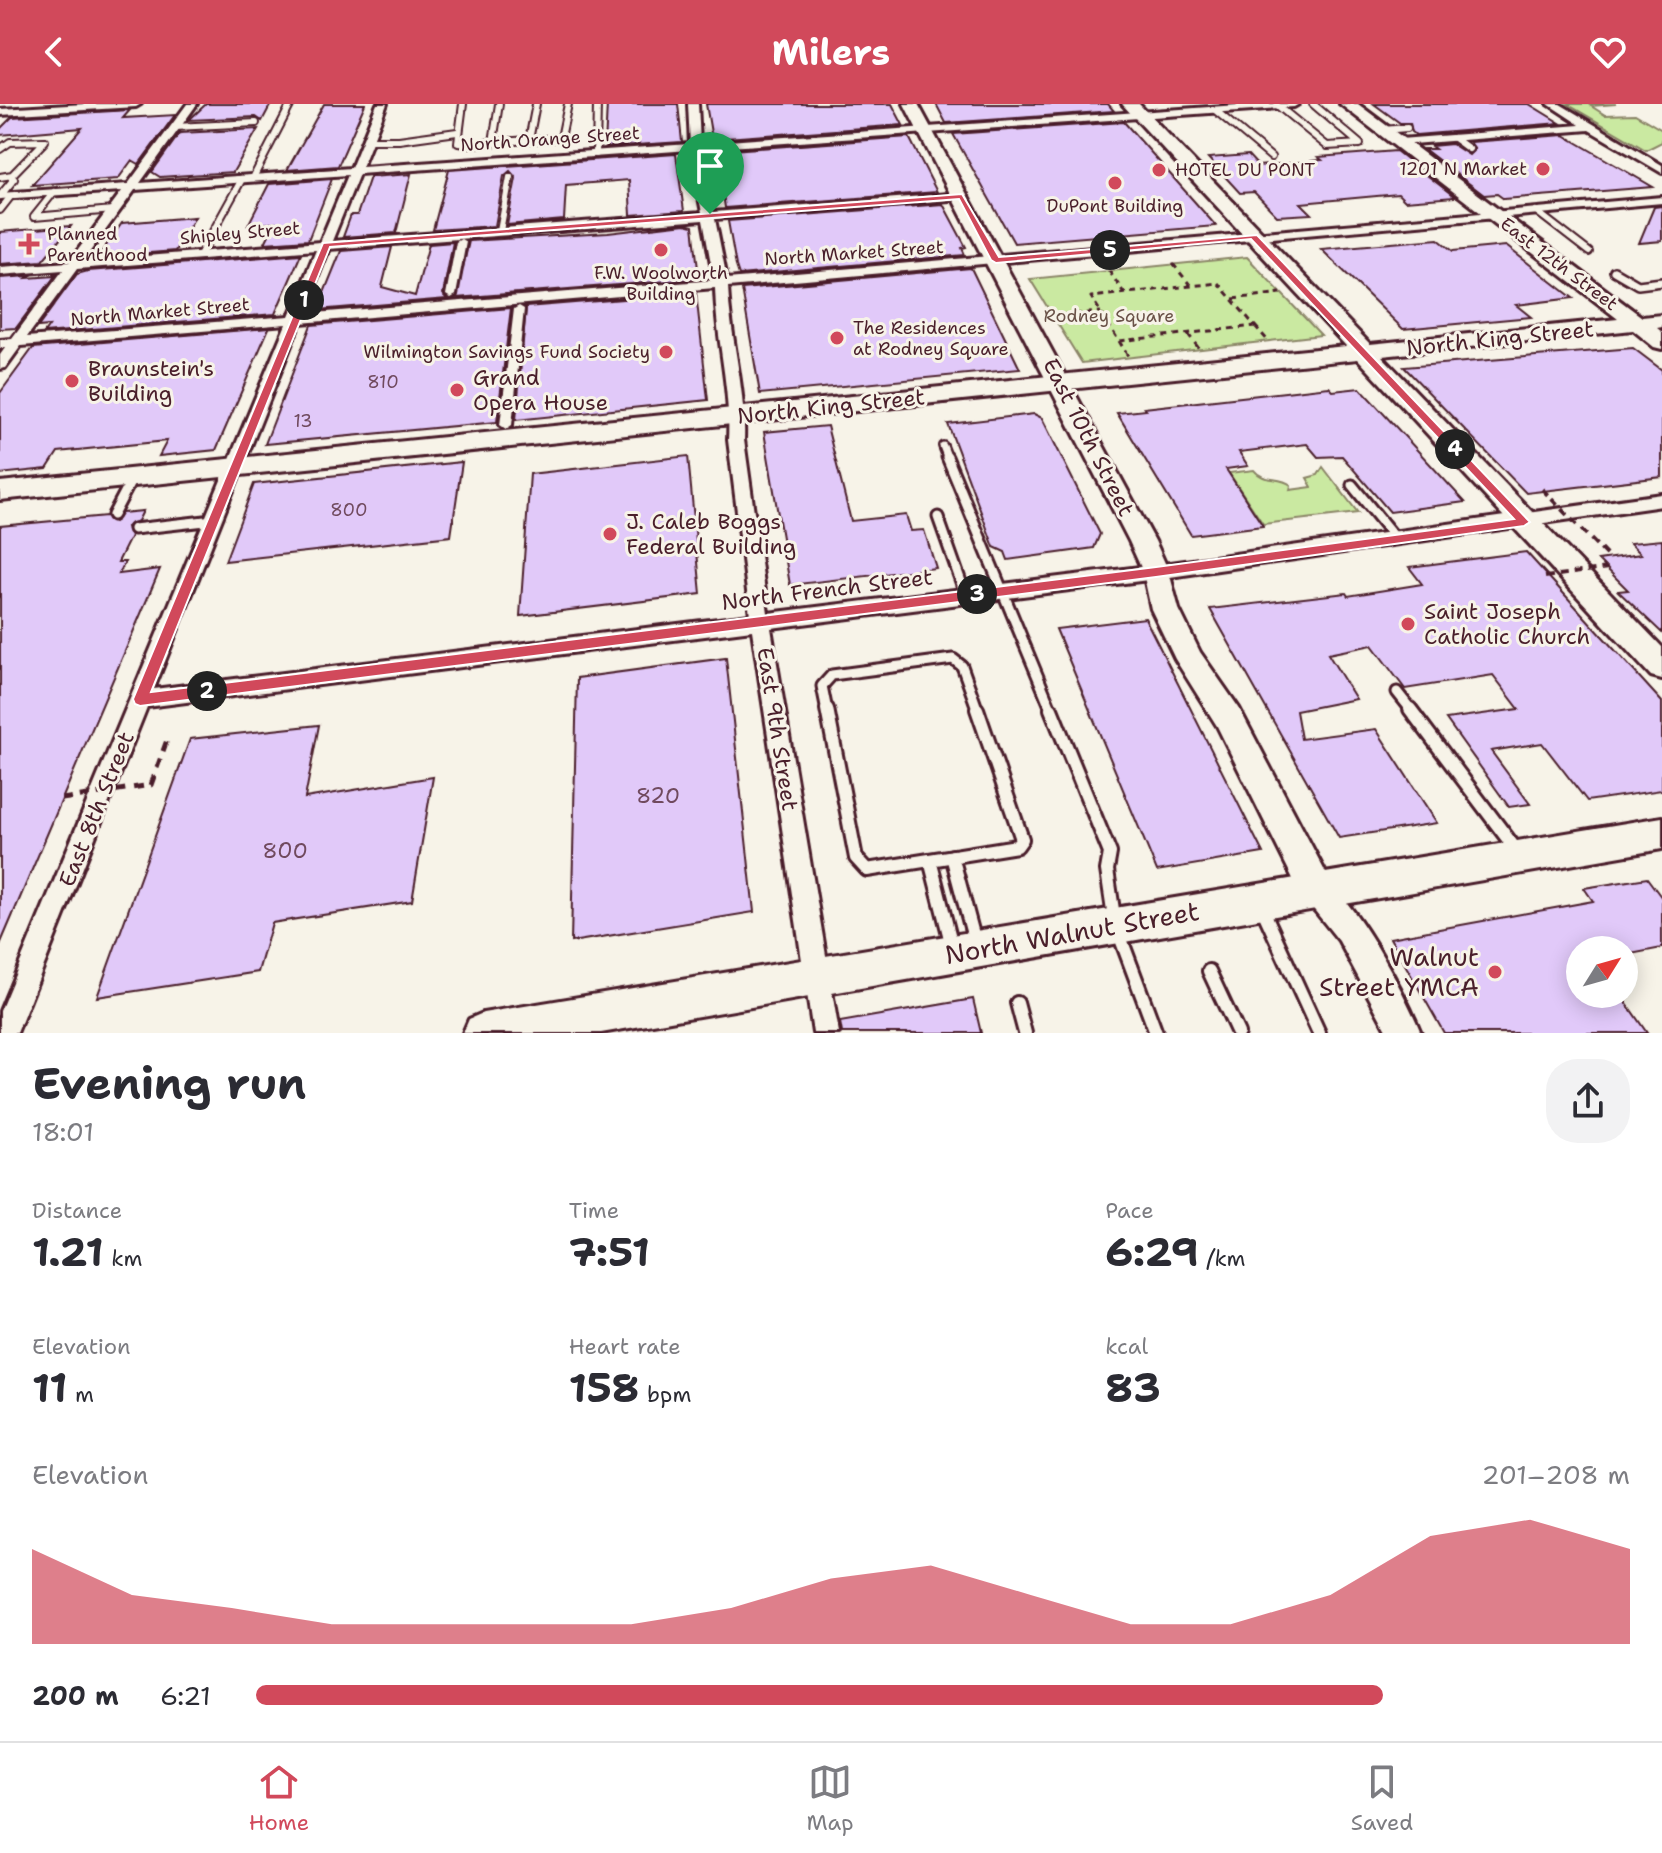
<!DOCTYPE html>
<html lang="en">
<head>
<meta charset="utf-8">
<style>
	body { margin:0; font-family:"Shantell Sans",sans-serif; background:#f2f2f3; color:#2b2b33; height:100vh; display:flex; flex-direction:column; font-size:30px; white-space:nowrap }
	* { box-sizing:border-box; margin:0 }
	p { font-size:26px; color:#7c7c81 }
	.icon { flex:none; width:44px; height:44px; fill:none; stroke:currentColor; stroke-width:2; stroke-linecap:round; stroke-linejoin:round }
	.map { position:relative; height:929px; overflow:hidden }
	.details { display:flex; flex-direction:column; background:#fff; flex:1 }
	.details>* { flex:none }
	.needle { width:52px; rotate:53deg }
	.tools { position:absolute; left:1566px; top:832px; display:grid; gap:16px }
	.tools a { display:grid; place-items:center; width:72px; height:72px; border-radius:50%; background:#fff; box-shadow:0 4px 20px #0003; font-size:40px }
	.pin { position:absolute; display:grid; place-items:center; width:68px; height:68px; color:#fff; margin:-82px -34px; border-radius:50% 50% 50% 0; rotate:-45deg; box-shadow:0 0 8px #0007 }
	.pin .icon { rotate:45deg }
	.km { position:absolute; width:40px; height:40px; margin:-20px; border-radius:50%; background:#222; color:#fff; font-size:22px; line-height:40px; text-align:center }
	.round { display:grid; place-items:center; flex:none; width:84px; height:84px; border-radius:32px; background:#f2f2f3 }
	.head { display:flex; align-items:center; justify-content:space-between; height:136px; padding:0 32px }
	h1 { font-size:44px; font-weight:700; line-height:60px }
	.metrics { display:grid; grid-template-columns:repeat(3,1fr); gap:12px; height:136px; padding:8px 32px }
	.metrics div { display:grid; align-content:center }
	.metrics b { font-size:40px; font-weight:700 }
	.metrics small { font-size:22px; font-weight:400 }
	.metrics p { font-size:22px }
	.chart { height:224px; padding:16px 32px }
	.chart p { display:flex; justify-content:space-between }
	.chart svg { width:100%; height:144px; margin-top:8px; fill:#d1495b; opacity:.7 }
	ul { padding:0 32px; list-style:none; font-size:26px }
	li { display:grid; grid-template-columns:128px 96px 1fr; align-items:center; height:60px }
	li i { height:20px; border-radius:10px; background:#d1495b }
	header { display:flex; justify-content:space-between; align-items:center; height:104px; padding:0 32px; background:#d1495b; color:#fff; font-size:36px; font-weight:700 }
	.menu { display:flex; justify-content:space-around; align-items:center; height:112px; border-top:2px solid #e1e1e2; background:#fff; font-size:22px; color:#7c7c81 }
	.menu a { display:grid; justify-items:center; gap:4px }
	.menu .active { color:#d1495b }
	.map>svg:first-child { display:block }
	.green { fill:#cae9a1; stroke:#8a8466; stroke-width:2 }
	.building { fill:#e1c9f9; stroke:#4a1f2b; stroke-width:2 }
	.lines { fill:none; stroke-linecap:round; stroke-linejoin:round }
	.service-far3-casing { stroke:#4a1f2b; stroke-width:10 }
	.service-far2-casing { stroke:#4a1f2b; stroke-width:12 }
	.service-far1-casing { stroke:#4a1f2b; stroke-width:15 }
	.service-casing { stroke:#4a1f2b; stroke-width:18 }
	.pedestrian-casing { stroke:#4a1f2b; stroke-width:6 }
	.minor-casing { stroke:#4a1f2b; stroke-width:6 }
	.tertiary-casing { stroke:#4a1f2b; stroke-width:6 }
	.secondary-casing { stroke:#4a1f2b; stroke-width:6 }
	.primary-casing { stroke:#4a1f2b; stroke-width:6 }
	.path { stroke:#4a1f2b; stroke-width:3; stroke-dasharray:6 5; stroke-linecap:butt }
	.service-far3 { stroke:#f7f3e8; stroke-width:6 }
	.service-far2 { stroke:#f7f3e8; stroke-width:7 }
	.service-far1 { stroke:#f7f3e8; stroke-width:9 }
	.service { stroke:#f7f3e8; stroke-width:12 }
	.pedestrian { fill:#f7f3e8; fill-rule:evenodd }
	.minor { fill:#f7f3e8; fill-rule:evenodd }
	.tertiary { fill:#f7f3e8; fill-rule:evenodd }
	.secondary { fill:#f7f3e8; fill-rule:evenodd }
	.primary { fill:#f7f3e8; fill-rule:evenodd }
	.path-bridge-far1 { stroke:#4a1f2b; stroke-width:4; stroke-dasharray:8 6; stroke-linecap:butt }
	.path-bridge { stroke:#4a1f2b; stroke-width:5; stroke-dasharray:10 8; stroke-linecap:butt }
	.route { fill:#d1495b; stroke:#fff; stroke-width:2; fill-rule:evenodd }
	.poi-dot { fill:#d1495b; stroke:#f7f3e8; stroke-width:3 }
	.labels { text-anchor:middle; stroke-width:6; stroke-linejoin:round; paint-order:stroke }
	.far-street-label { font-size:18px; fill:#4a1f2b; stroke:#f7f3e8 }
	.far-poi-label { font-size:18px; fill:#4a1f2b; stroke:#f7f3e8; text-anchor:start }
	.far-park-label { font-size:18px; fill:#6a5248; stroke:#f7f3e8 }
	.number-label { font-size:18px; fill:#704a5e }
	.street-label { font-size:22px; fill:#4a1f2b; stroke:#f7f3e8 }
	.poi-label { font-size:22px; fill:#4a1f2b; stroke:#f7f3e8; text-anchor:start }
	.near-number-label { font-size:22px; fill:#704a5e }
	.near-street-label { font-size:26px; fill:#4a1f2b; stroke:#f7f3e8 }
	.near-poi-label { font-size:26px; fill:#4a1f2b; stroke:#f7f3e8; text-anchor:end }
</style>
</head>
<body>
<header><svg class="icon" aria-label="back" viewBox="0 0 24 24"><path d="M15 5l-7 7 7 7"/></svg>Milers<svg class="icon" aria-label="heart" viewBox="0 0 24 24"><path d="M12 20l-8-8c-3-5 5-10 8-4 3-6 11-1 8 4z"/></svg></header>
<div class="map">
<svg width="1662" height="929" viewBox="0 0 1662 929">
	<rect width="100%" height="100%" fill="#f7f3e8"/>
	<filter id="ink" filterUnits="userSpaceOnUse"><feTurbulence type="fractalNoise" baseFrequency=".0125" numOctaves="2"/><feDisplacementMap in="SourceGraphic" scale="16" xChannelSelector="R" yChannelSelector="G"/><feConvolveMatrix kernelMatrix="1 2 1 2 8 2 1 2 1" color-interpolation-filters="sRGB"/></filter>
	<g filter="url(#ink)">
		<path class="green" d="M1567,0H1616L1591,2L1605,11L1635,10L1662,26V38L1646,46Z
			M1247,153L1321,231L1082,259L1030,175Z
			M1323,363L1358,409L1263,420L1229,369L1254,366C1264,379 1279,372 1291,381L1290,386L1312,383L1307,374L1318,371Z"/>
		<path class="building" d="M206,0H271L262,17L256,13L189,16Z
			M324,0H365L338,62L287,66Z
			M607,0H678L682,38L605,43Z
			M706,0H892L903,21L712,35Z
			M936,0H1108L1114,7L946,19Z
			M1374,0H1529L1560,19L1416,31L1412,28L1410,19H1400Z
			M130,6L123,14L175,11L139,60L132,56L118,75L32,81L82,24L0,31V25L12,13Z
			M1124,18L1216,122L1014,139L953,30Z
			M258,25L233,68L160,73L152,68L180,29Z
			M1564,31L1653,83L1504,95L1497,90L1484,91L1424,45H1435L1431,42L1452,40L1469,51L1475,45L1470,38Z
			M909,33L937,88L725,104L717,47Z
			M1396,47L1455,93L1405,97L1398,90L1301,99L1312,110L1277,112L1254,88L1240,89L1208,54L1248,51L1258,62L1322,56L1318,53Z
			M676,50L684,107L631,111L629,76L566,81L564,116L507,121L516,74L510,67L504,72L495,122L433,126L449,66Z
			M411,70L396,129L343,133L351,111H357L370,73Z
			M332,75L308,136L265,139L275,119L248,121L269,80Z
			M943,100L966,143L962,144L965,151L739,171L736,162L728,117Z
			M1662,102V137L1639,139L1654,103Z
			M195,113L175,147L98,153L122,119Z
			M685,120L693,122L698,165L693,166L694,175L456,194L469,137L608,129Z
			M71,122L42,157L0,160V128Z
			M1438,135L1453,147L1506,142L1573,194L1516,201L1531,213L1403,225L1321,145Z
			M453,138L443,190L447,195L317,206L341,147L392,143L382,183L415,192L429,140Z
			M301,150L275,210L44,229L49,222L38,223L77,170L88,167Z
			M971,164L1020,265L760,290L742,185Z
			M30,172L27,174L55,172L16,224L0,225V174Z
			M696,189L708,296L516,316L526,203Z
			M511,204L497,318L265,340L311,221Z
			M269,224L216,346L159,352L167,337L58,348L47,365L0,370V289L33,244Z
			M1633,244L1662,266V373L1526,389L1404,263Z
			M1329,283L1333,287L1360,284L1465,398L1390,408L1342,352L1318,353L1307,340L1239,348L1248,362L1226,365L1263,422L1191,431L1117,309L1146,306L1144,304Z
			M1034,310L1042,314L1100,430L1094,444L1008,456L1005,448L994,443L948,320Z
			M827,322L851,417L906,411L911,427L924,426L936,464L790,481L764,328Z
			M688,352L701,490L520,512L530,370Z
			M462,358L451,432L225,457L254,380Z
			M143,407L138,417L127,423L131,432L118,458H125L119,470L160,465L0,841V422L106,412L114,418L122,409Z
			M1662,436V529L1618,487L1628,486L1598,456L1641,450L1630,439Z
			M1526,448L1662,598V686L1587,697L1542,639L1491,647L1530,700L1509,703L1446,615L1519,605L1493,571L1405,585L1372,541L1328,550L1356,595L1296,607L1301,635L1376,625L1437,719L1339,734L1210,505L1346,489L1348,492L1422,480L1409,463Z
			M1145,514L1263,749L1157,767L1056,525Z
			M726,554L754,808L571,838L577,574Z
			M319,621L305,694L433,673L412,797L272,819L258,868L97,893L190,635Z
			M1647,774L1662,794V844L1631,850L1628,846H1580V890H1620L1647,929H1444L1390,834L1593,797L1584,784Z
			M973,895L981,929H842L840,918Z"/>
		<g class="lines">
			<defs>
				<path id="service-far3" d="M463,0L458,39L469,40L561,34L568,0
					M1277,1L1327,42L1360,40L1313,0
					M1215,6L1271,53
					M175,23L256,19
					M1383,26L1407,24
					M1454,34L1469,45
					M369,36H399L457,28
					M529,36L536,0
					M493,38L499,0
					M0,45L10,38L45,37L12,71L0,73
					M596,50L597,0
					M253,74L291,0
					M54,88L34,113L113,106
					M0,92L14,75L10,72
					M0,106L11,92
					M1536,107L1589,148
					M500,127L510,73
					M200,151L242,75"/>
				<path id="service-far2" d="M1614,167L1638,181L1662,178
					M943,342L948,355"/>
				<path id="service-far1" d="M947,353L1052,607
					M1352,381L1396,435
					M113,411L133,373
					M938,413L966,492
					M134,425L214,416
					M1397,588L1412,607
					M827,607L822,582L832,571L953,555L962,562L978,607"/>
				<path id="service" d="M827,605L856,754L867,766L1017,742L1022,735L977,605
					M1051,605L1110,749L1107,766L1114,813
					M1410,605L1517,747
					M952,752L975,838
					M930,756L952,842
					M1262,804L1319,929
					M1118,827L1156,929
					M1209,867L1238,929
					M1017,899L1025,929"/>
				<path id="pedestrian" d="M461,135L466,138L456,191L451,194L446,191L456,138Z
					M519,202L524,205L512,321L506,325L500,321L514,205Z"/>
				<path id="minor" d="M85,0H141L136,3L0,11V5Z
					M187,0H197L140,79L351,64L377,0H387L362,63L690,40L688,0H698L700,39L1252,0H1299L1294,3L701,45L713,108L962,89L968,92L962,95L715,115L727,175L1662,93V99L728,183C730,234 746,285 744,336L768,509L1156,461L1662,390V402L1156,475L771,524L839,929H813L752,526L147,603L17,929H0V907L286,220L21,242L5,264L0,265V251L5,244H0V236L12,235L63,166L0,171V163L69,158L122,87L0,95V89L128,80ZM690,46L702,109L332,137L359,70ZM348,71L320,138L83,157L135,86ZM703,116L714,176L303,210L329,145ZM316,146L289,212L27,233L77,165ZM715,184C716,235 731,285 728,336L750,511L154,585L300,219Z
					M1548,0H1560L1662,61V69L1589,26L1400,41L1395,38L1400,35L1580,21Z"/>
				<path id="tertiary" d="M1317,773C1353,787 1406,892 1421,929H1388L1339,837L1307,797L1303,787L1307,777Z"/>
				<path id="secondary" d="M904,0H918L1155,437L1169,468L1179,505L1200,548L1239,604L1329,775L1334,787L1329,799L1317,804L1305,799L1217,622L1175,555L1151,505L1143,468L1129,437Z"/>
				<path id="primary" d="M1122,0H1139L1370,240L1618,215L1340,0H1358L1642,213L1662,211V223L1657,224L1662,228V245L1654,243L1633,226L1382,252L1662,543V575L1651,572L1358,255L0,396V378L1346,242Z
					M1662,713V745L601,929H463L469,915L483,909Z"/>
			</defs>
			<use href="#service-far3" class="service-far3-casing"/>
			<use href="#service-far2" class="service-far2-casing"/>
			<use href="#service-far1" class="service-far1-casing"/>
			<use href="#service" class="service-casing"/>
			<use href="#pedestrian" class="pedestrian-casing"/>
			<use href="#minor" class="minor-casing"/>
			<use href="#tertiary" class="tertiary-casing"/>
			<use href="#secondary" class="secondary-casing"/>
			<use href="#primary" class="primary-casing"/>
			<path class="path" d="M1173,160L1191,182
				M1109,167L1124,189
				M1218,179L1255,222L1119,237L1091,193Z
				M1233,195L1281,189
				M1053,212L1101,208
				M1255,222L1269,238
				M1188,230L1200,246
				M1119,237L1128,252"/>
			<use href="#service-far3" class="service-far3"/>
			<use href="#service-far2" class="service-far2"/>
			<use href="#service-far1" class="service-far1"/>
			<use href="#service" class="service"/>
			<use href="#pedestrian" class="pedestrian"/>
			<use href="#minor" class="minor"/>
			<use href="#tertiary" class="tertiary"/>
			<use href="#secondary" class="secondary"/>
			<use href="#primary" class="primary"/>
			<path class="path-bridge-far1" d="M1542,385L1609,454
				M1545,473L1608,464"/>
			<path class="path-bridge" d="M62,695L151,681L168,633"/>
		</g>
	</g>
	<path class="route" d="M962,90L999,153L1257,131L1530,418L1524,422L1156,473L140,602L135,600L133,595L323,139ZM959,95L991,156L996,159L1251,135L1514,415L1156,463L151,588L330,143Z"/>
	<g class="poi-dot">
		<circle cx="1543" cy="65" r="8"/>
		<circle cx="1159" cy="66" r="8"/>
		<circle cx="1115" cy="79" r="8"/>
		<path d="M25 128h8v8h8v8h-8v8h-8v-8h-8v-8h8z"/>
		<circle cx="661" cy="146" r="8"/>
		<circle cx="837" cy="234" r="8"/>
		<circle cx="666" cy="248" r="8"/>
		<circle cx="72" cy="277" r="8"/>
		<circle cx="457" cy="286" r="8"/>
		<circle cx="610" cy="430" r="8"/>
		<circle cx="1408" cy="520" r="8"/>
		<circle cx="1495" cy="868" r="8"/>
	</g>
	<g class="labels">
		<g class="far-street-label">
			<text transform="translate(550 35) rotate(-4)" y="6">North Orange Street</text>
			<text transform="translate(240 129) rotate(-5)" y="6">Shipley Street</text>
			<text transform="translate(854 149) rotate(-4)" y="6">North Market Street</text>
			<text transform="translate(1559 160) rotate(37)" y="6">East 12th Street</text>
			<text transform="translate(160 208) rotate(-5)" y="6">North Market Street</text>
		</g>
		<g class="far-poi-label">
			<text x="1527" y="71" text-anchor="end">1201 N Market</text>
			<text x="1175" y="72">HOTEL DU PONT</text>
			<text x="1115" y="108" text-anchor="middle">DuPont Building</text>
			<text x="47" y="136">Planned<tspan x="47" dy="21">Parenthood</tspan></text>
			<text x="661" y="175" text-anchor="middle">F.W. Woolworth<tspan x="661" dy="21">Building</tspan></text>
			<text x="853" y="230">The Residences<tspan x="853" dy="21">at Rodney Square</tspan></text>
			<text x="650" y="254" text-anchor="end">Wilmington Savings Fund Society</text>
		</g>
		<g class="far-park-label">
			<text x="1109" y="218">Rodney Square</text>
		</g>
		<g class="number-label">
			<text x="383" y="284">810</text>
			<text x="303" y="323">13</text>
			<text x="349" y="412">800</text>
		</g>
		<g class="street-label">
			<text transform="translate(1500 234) rotate(-6)" y="8">North King Street</text>
			<text transform="translate(831 302) rotate(-6)" y="8">North King Street</text>
			<text transform="translate(1089 333) rotate(63)" y="8">East 10th Street</text>
			<text transform="translate(827 485) rotate(-7)" y="8">North French Street</text>
			<text transform="translate(778 625) rotate(81)" y="8">East 9th Street</text>
			<text transform="translate(96 705) rotate(-68)" y="8">East 8th Street</text>
		</g>
		<g class="poi-label">
			<text x="88" y="272">Braunstein's<tspan x="88" dy="25">Building</tspan></text>
			<text x="473" y="281">Grand<tspan x="473" dy="25">Opera House</tspan></text>
			<text x="626" y="425">J. Caleb Boggs<tspan x="626" dy="25">Federal Building</tspan></text>
			<text x="1424" y="515">Saint Joseph<tspan x="1424" dy="25">Catholic Church</tspan></text>
		</g>
		<g class="near-number-label">
			<text x="658" y="699">820</text>
			<text x="285" y="754">800</text>
		</g>
		<g class="near-street-label">
			<text transform="translate(1072 829) rotate(-10)" y="9">North Walnut Street</text>
		</g>
		<g class="near-poi-label">
			<text x="1479" y="862">Walnut<tspan x="1479" dy="30">Street YMCA</tspan></text>
		</g>
	</g>
</svg>
<div class="tools">
<a><svg class="needle" viewBox="-14 -14 28 28"><path d="M0-13l5 13h-10z" fill="#e53935"/><path d="M0 13l5-13h-10z" fill="#7c7c81"/></svg></a>
</div>
<div class="pin" style="left:710px;top:110px;background:#1e9e55"><svg class="icon" aria-label="arrive" viewBox="0 0 24 24"><path d="M6 21V4h12l-3 4 3 4H6"/></svg></div>
<b class="km" style="left:304px;top:196px">1</b>
<b class="km" style="left:207px;top:587px">2</b>
<b class="km" style="left:977px;top:490px">3</b>
<b class="km" style="left:1455px;top:345px">4</b>
<b class="km" style="left:1110px;top:146px">5</b>
</div>
<section class="details">
<div class="head"><div><h1>Evening run</h1><p>18:01</p></div><a class="round"><svg class="icon" aria-label="share" viewBox="0 0 24 24"><path d="M12 15V3M7 8l5-5 5 5M5 13v7h14v-7"/></svg></a></div>
<div class="metrics">
<div><p>Distance</p><b>1.21<small> km</small></b></div>
<div><p>Time</p><b>7:51</b></div>
<div><p>Pace</p><b>6:29<small> /km</small></b></div>
</div>
<div class="metrics">
<div><p>Elevation</p><b>11<small> m</small></b></div>
<div><p>Heart rate</p><b>158<small> bpm</small></b></div>
<div><p>kcal</p><b>83</b></div>
</div>
<div class="chart"><p><span>Elevation</span>201–208 m</p>
<svg viewBox="0 0 160 44" preserveAspectRatio="none"><path d="M0 44V15L10 29L20 33L30 38L40 38L50 38L60 38L70 33L80 24L90 20L100 29L110 38L120 38L130 29L140 11L150 6L160 15V44z"/></svg>
</div>
<ul>
<li><b>200 m</b>6:21<i style="width:82%"></i></li>
</ul>
</section>
<nav class="menu">
<a class="active"><svg class="icon" aria-label="home" viewBox="0 0 24 24"><path d="M3 11l9-7 9 7M6 9v11h12V9"/></svg>Home</a>
<a><svg class="icon" aria-label="map" viewBox="0 0 24 24"><path d="M3 6l6-2 6 2 6-2v14l-6 2-6-2-6 2zM9 4v14M15 6v14"/></svg>Map</a>
<a><svg class="icon" aria-label="saved" viewBox="0 0 24 24"><path d="M7 4h10v16l-5-4-5 4z"/></svg>Saved</a>
</nav>
</body>
</html>
